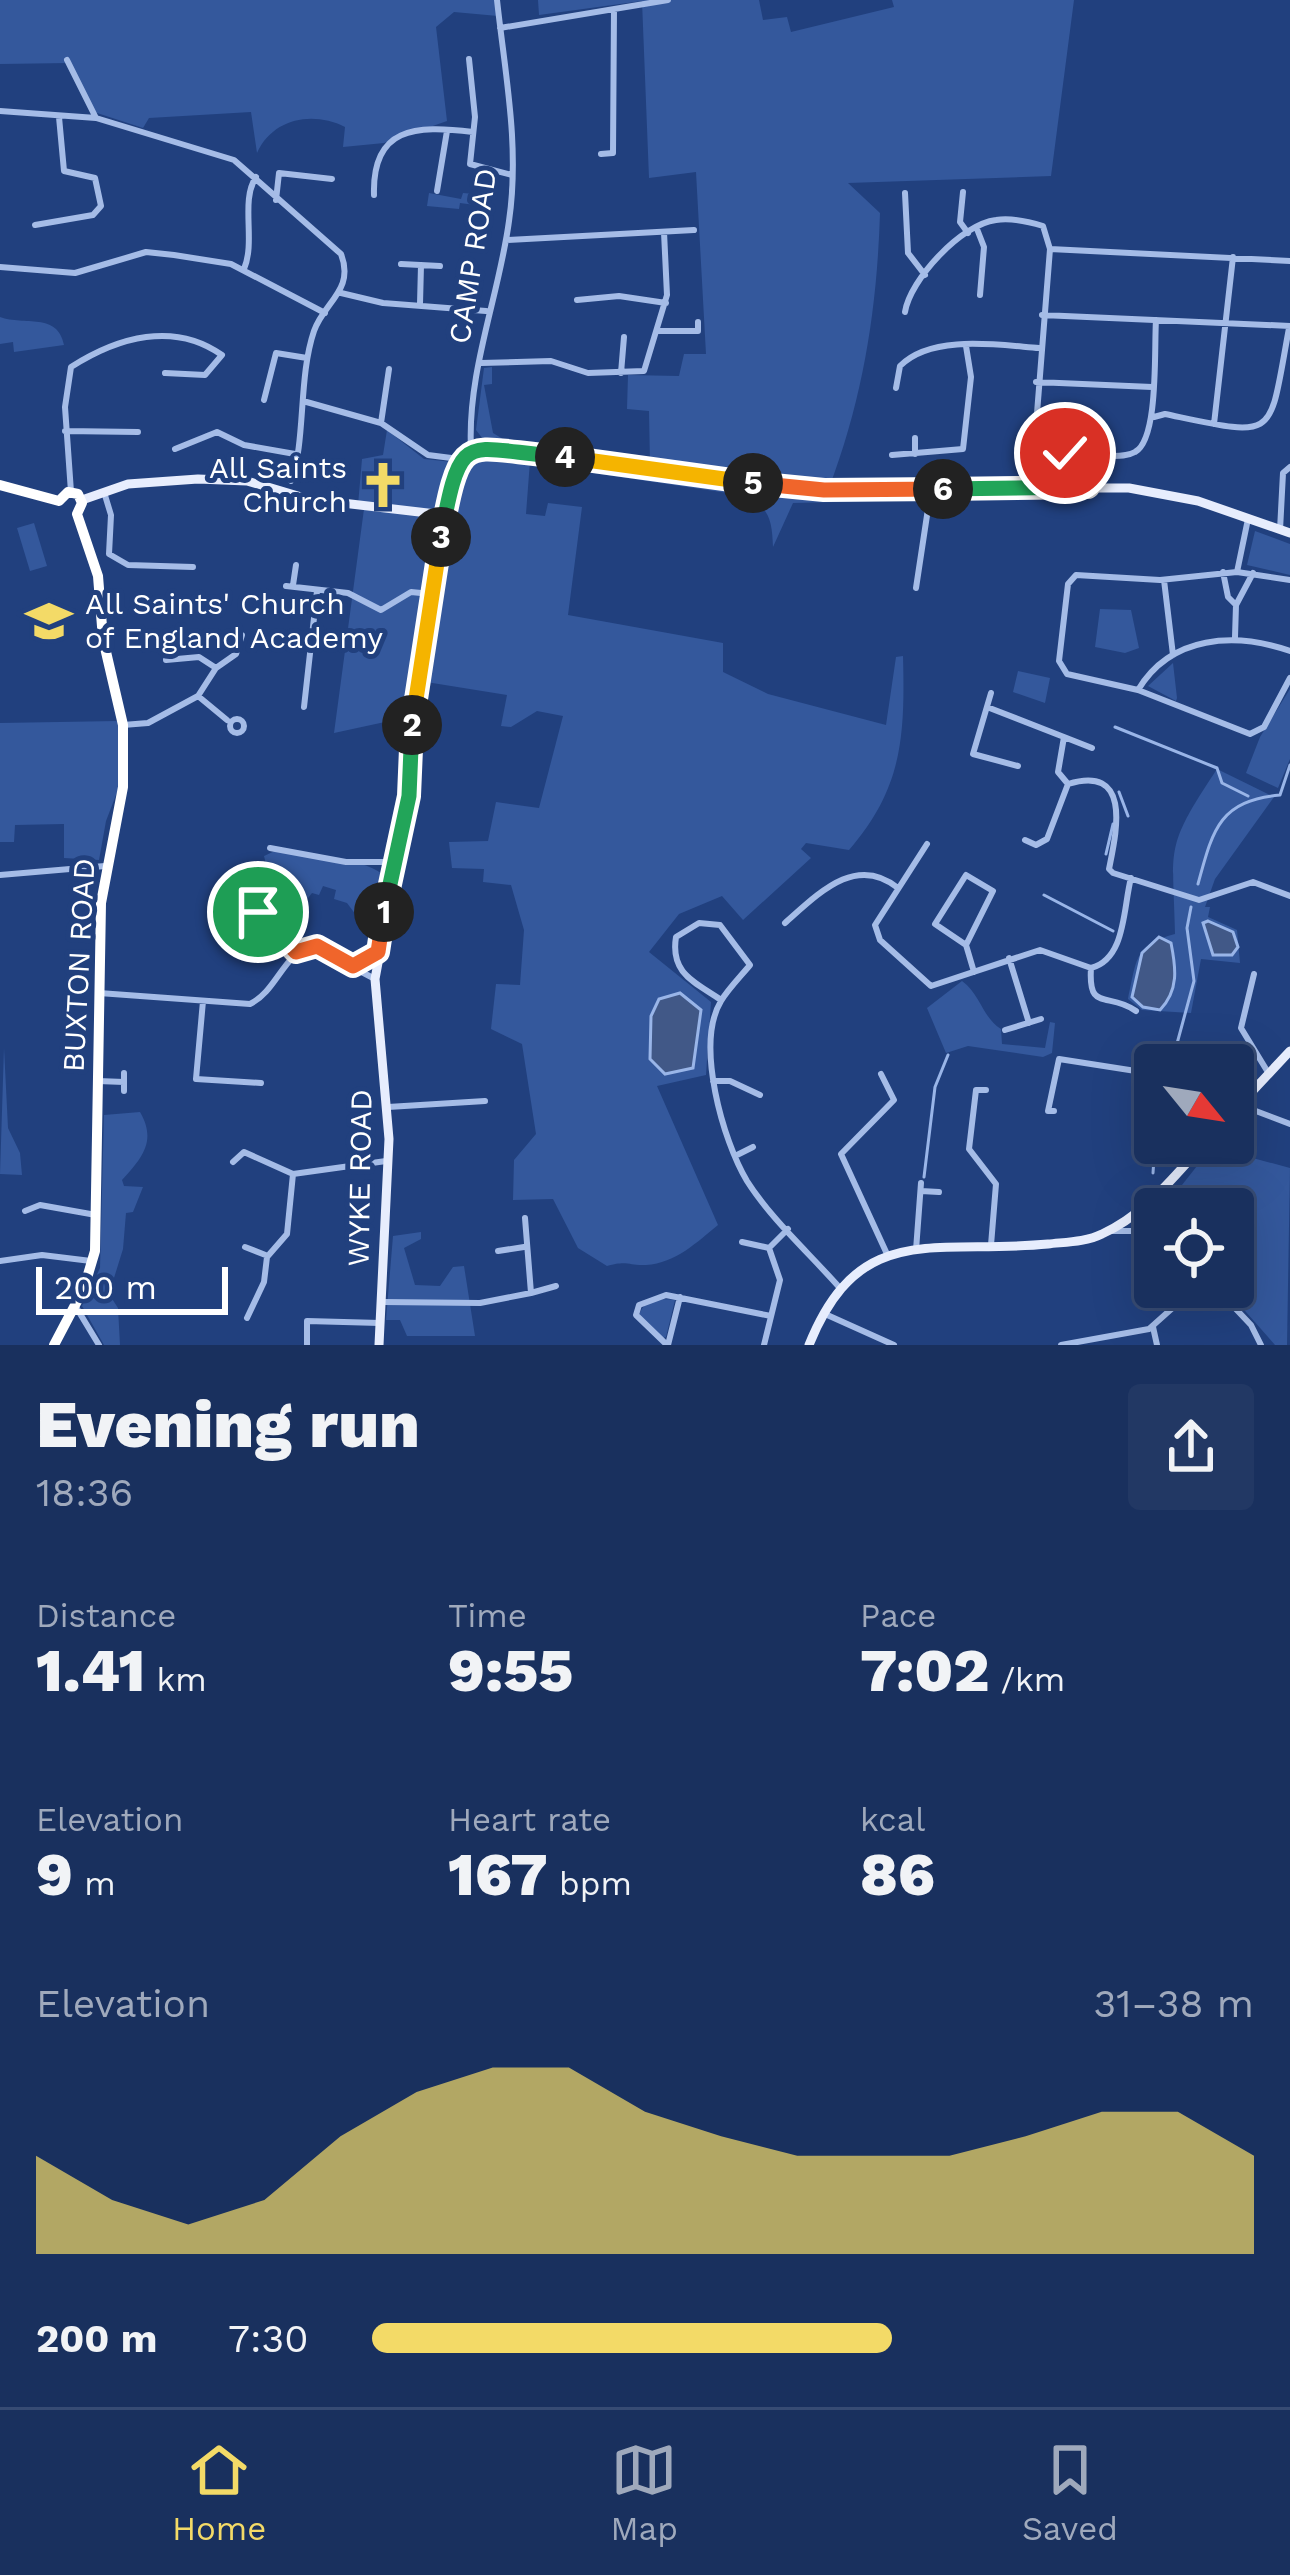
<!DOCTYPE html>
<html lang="en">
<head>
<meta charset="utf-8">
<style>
	body { margin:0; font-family:"Work Sans",sans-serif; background:#223864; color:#f1f3f6; height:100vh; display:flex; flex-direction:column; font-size:45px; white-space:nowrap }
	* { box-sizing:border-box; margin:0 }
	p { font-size:39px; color:#9fa9bc }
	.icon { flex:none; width:66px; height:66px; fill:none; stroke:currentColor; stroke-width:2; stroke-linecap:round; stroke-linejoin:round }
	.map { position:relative; height:1345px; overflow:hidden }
	.details { display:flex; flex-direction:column; background:#19305e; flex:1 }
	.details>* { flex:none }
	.needle { width:78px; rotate:120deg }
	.tools { position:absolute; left:1134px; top:1044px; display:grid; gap:24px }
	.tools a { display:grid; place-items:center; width:120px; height:120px; border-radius:12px; background:#19305e; box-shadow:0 12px 48px #0002,0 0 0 3px #374b73; font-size:60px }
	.scale { position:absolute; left:36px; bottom:30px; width:192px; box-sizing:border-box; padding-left:12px; border:6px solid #fff; border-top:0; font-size:33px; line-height:42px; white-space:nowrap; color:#fff; -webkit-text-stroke:9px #21407e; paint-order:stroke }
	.pin { position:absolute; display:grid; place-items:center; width:102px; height:102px; color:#fff; margin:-51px; border:6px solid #fff; border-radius:50%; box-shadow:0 3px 12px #0007 }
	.km { position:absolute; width:60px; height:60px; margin:-30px; border-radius:50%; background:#222; color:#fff; font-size:33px; line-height:60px; text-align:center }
	.round { display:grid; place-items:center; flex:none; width:126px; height:126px; border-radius:12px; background:#223864 }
	.summary { display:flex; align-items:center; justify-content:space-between; height:204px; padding:0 36px }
	h1 { font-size:66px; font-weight:800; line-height:90px }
	.figures { display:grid; grid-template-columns:repeat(3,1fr); gap:18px; height:204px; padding:12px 36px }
	.figures div { display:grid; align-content:center }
	.figures b { font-size:60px; font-weight:800 }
	.figures small { font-size:33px; font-weight:400 }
	.figures p { font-size:33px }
	.chart { height:336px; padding:24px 36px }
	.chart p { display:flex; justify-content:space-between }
	.chart svg { width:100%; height:216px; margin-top:12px; fill:#f3da67; opacity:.7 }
	ul { padding:0 36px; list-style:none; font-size:39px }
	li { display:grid; grid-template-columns:192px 144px 1fr; align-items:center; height:90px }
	li i { height:30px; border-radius:15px; background:#f3da67 }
	.tab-bar { display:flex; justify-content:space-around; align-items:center; height:168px; border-top:3px solid #374b73; background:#19305e; font-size:33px; color:#9fa9bc }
	.tab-bar a { display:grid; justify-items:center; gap:6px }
	.tab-bar .selected { color:#f3da67 }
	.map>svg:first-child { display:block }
	.green { fill:#34589c }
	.water { fill:#415887; stroke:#99b5e8; stroke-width:3 }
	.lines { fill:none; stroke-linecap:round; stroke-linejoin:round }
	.stream { stroke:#99b5e8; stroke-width:3 }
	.minor { stroke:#a5bce7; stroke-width:6 }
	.major { stroke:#e7edfd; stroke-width:9 }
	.highway { stroke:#fff; stroke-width:10 }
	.split-1-casing { stroke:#fff; stroke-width:24 }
	.split-2-casing { stroke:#fff; stroke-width:24 }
	.split-3-casing { stroke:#fff; stroke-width:24 }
	.split-4-casing { stroke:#fff; stroke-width:24 }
	.split-5-casing { stroke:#fff; stroke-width:24 }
	.split-6-casing { stroke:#fff; stroke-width:24 }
	.split-7-casing { stroke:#fff; stroke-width:24 }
	.split-1 { stroke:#f0652b; stroke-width:15 }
	.split-2 { stroke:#22a559; stroke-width:15 }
	.split-3 { stroke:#f5b400; stroke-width:15 }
	.split-4 { stroke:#22a559; stroke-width:15 }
	.split-5 { stroke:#f5b400; stroke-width:15 }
	.split-6 { stroke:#f0652b; stroke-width:15 }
	.split-7 { stroke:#22a559; stroke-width:15 }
	.labels { text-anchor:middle; stroke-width:10; stroke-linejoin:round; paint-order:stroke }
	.street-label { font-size:30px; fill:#fff; stroke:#21407e }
	.poi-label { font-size:30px; fill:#fff; stroke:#21407e; text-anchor:end }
</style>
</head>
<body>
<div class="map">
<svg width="1290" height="1345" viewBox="0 0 1290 1345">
	<rect width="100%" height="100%" fill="#21407e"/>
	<path class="green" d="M0,0H496L498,16L454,12L436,27L447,121L384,143L343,147L345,127C313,111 273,118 257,153L251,112L149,118L143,128L94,112L69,63L0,64Z
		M538,0H759L763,20L787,17L791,32L894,7L892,0H1074L1051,176L848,183L880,213C877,310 863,398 829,488L650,463L649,411L627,409L628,375L679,376L684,354H706L696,172L649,178L642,1L539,15Z
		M429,193L461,199L463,193L485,195L483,206L460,203L459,209L427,206Z
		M0,317C24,326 58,312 64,345L14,352L13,342L0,344Z
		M492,367V384L484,385L493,433L518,448L483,439L476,430L484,368Z
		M387,430L424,459L453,462L428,570L408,717L334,733L364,509L358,505L362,459L383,455Z
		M480,457L530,461L526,514L545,516L548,503L582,507L568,615L723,643V672L768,694L886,725L896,657L903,656C905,735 903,788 849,850L806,843L801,849L811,858L743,920L722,896L679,914L649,952L711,1002L706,1075L657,1086L718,1225C697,1242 676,1263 646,1265C629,1266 628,1260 607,1266L578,1248L553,1199L513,1200L514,1160L536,1134L522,1044L491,1029L496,984L520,985L524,930L511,885L483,882L484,869L452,868L449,842L488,841L496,802L539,808L563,716L537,711L511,727L501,726L507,695L420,681L460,470L470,458Z
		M587,463L762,489L928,498L926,511L918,500L793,503L773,547C772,521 770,510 748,496L586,472Z
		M34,523L47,566L30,571L17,528Z
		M1255,531L1290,544V575L1247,565Z
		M1100,609L1131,610L1139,648L1125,653L1095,647Z
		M1173,663L1177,698L1176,701L1148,686Z
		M1018,671L1050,678L1045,703L1013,692Z
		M1290,689V759L1278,788L1246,773L1260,737Z
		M118,721L119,787L106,821L99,860L64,858V824L15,825L14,842H0V723Z
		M1217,769L1274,797L1215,879L1205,907H1210L1208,917L1237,930L1240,963L1201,959L1191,1013L1142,1010L1128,999C1137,959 1134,945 1175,934C1173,845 1164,849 1217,769Z
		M277,850C308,856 375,857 388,881L377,922L369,912L359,919L347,903L334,899L336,890L323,886L319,895L312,893L305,902C289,884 272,879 247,889L243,875L266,864L264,856Z
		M962,981C981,995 982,1017 1001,1029L1002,1044L1045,1048L1050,1022L1055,1023L1052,1053L1043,1057L968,1046L946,1053L927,1008Z
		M4,1048L8,1128L20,1153L22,1175L0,1174Z
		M140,1112C157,1141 142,1158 122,1180L124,1186L143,1187L133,1212L126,1213L123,1249L109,1294L118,1308L120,1345H104L82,1306L100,1268L104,1115Z
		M1212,1147L1290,1168L1287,1345H1275L1231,1295L1256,1266L1247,1257L1233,1271V1209H1163Z
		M421,1232V1239L404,1248L415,1285L440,1286L453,1267L464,1266L475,1336H407L400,1320H386L393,1236Z
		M675,1300L666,1337L663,1338L639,1317C642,1299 660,1298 675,1300Z"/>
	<path class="water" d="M1208,921L1233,932L1238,947L1232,955H1213L1203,923Z
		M1159,937L1171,943C1176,968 1179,990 1160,1010L1143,1007L1132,997L1142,953Z
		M680,993L701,1010L693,1068L665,1074L650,1059L651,1016L659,999Z"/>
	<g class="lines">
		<path class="stream" d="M1115,727L1217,768L1222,783L1248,796
			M1119,792L1128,816
			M1106,854L1113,824
			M1198,884C1213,829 1219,801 1280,795L1290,765
			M1044,895L1113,931
			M1172,1062L1194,981L1187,928L1191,907
			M1153,1173L1155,1143
			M924,1177L935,1087L948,1055"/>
		<path class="minor" d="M500,28L668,0
			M469,59L475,117L470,164L512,175
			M67,60L95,116
			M0,111L96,118L234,160L341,254C355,290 324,302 314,331C298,378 306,442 291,481
			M601,154L613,153L614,9
			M437,191L447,131
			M963,192L960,222L968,233
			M905,193L908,253L925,275
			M374,195C372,127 415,125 473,132
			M276,200L279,173L332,179
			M35,225L93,215L101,206L95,178L64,171L59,117
			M977,229L984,247L980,295
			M506,240L694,230
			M1050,249L1290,261
			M401,264L440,266
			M0,267L75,273L146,252L174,255L231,264L325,313
			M244,269C256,241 240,201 256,177
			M341,293L383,303L486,311
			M577,300L619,296L666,303
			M420,304L421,265
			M905,312C910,280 961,224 996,220C1010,218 1030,222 1043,226L1050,249L1036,426L1050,448L1085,457L1087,487
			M1042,315L1290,326
			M657,331H698V322
			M481,363L551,361L588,373L644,371L667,295L664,232
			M621,373L624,337
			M1036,382L1152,387
			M896,388L900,366C931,334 999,345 1039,348
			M264,400L276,353L307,358
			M303,401L381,423L428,455L459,459
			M1154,417L1165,414C1280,438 1268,441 1289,328
			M381,423L389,369
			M1214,424L1233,257
			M65,431L138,432
			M915,438V454
			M175,449L217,432L244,445L295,454
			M471,449C467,372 499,296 509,221C520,146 505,74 497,0
			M892,455L963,449L971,377L966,346
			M1087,459C1102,452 1121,460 1135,452C1159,439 1154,349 1156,320
			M71,492L65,407L71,367C118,337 174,321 222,355L205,375L165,373
			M104,492L111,515L109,554L128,565L193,567
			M1280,530L1283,473L1290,467
			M1223,572L1228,597L1236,605L1235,637
			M1237,572L1248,519
			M1164,580L1173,655
			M1290,580L1237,572L1160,580L1076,575L1068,584L1059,661L1067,674L1138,690L1250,734L1264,727L1290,678
			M293,585L296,565
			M286,586L348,593L381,610L411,592L431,594
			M916,588L931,489
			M1236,605L1253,573
			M166,660L199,657L216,668
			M1138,690C1171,635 1235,632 1290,651
			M991,693L973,754L1018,766
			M198,696L227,720
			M304,707L317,591
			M987,707L1064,737L1058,772L1068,784
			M230 726a7 7 0 1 1 14 0a7 7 0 1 1-14 0Z
			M123,725L148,723L198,696L216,668L236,654L242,635
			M1064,737L1092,748
			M1025,840L1036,845L1047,839L1068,784C1133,764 1116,834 1109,869L1113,873L1199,900L1253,882L1290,896
			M927,844L875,925L880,940L931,986L1040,950L1091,968
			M270,848L346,862H394
			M0,875L105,866
			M1131,878C1123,908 1126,959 1091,968C1088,1013 1108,991 1136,1011
			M240 909a9 9 0 1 1 18 0a9 9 0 1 1-18 0Z
			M256,915L296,952
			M785,923C819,893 856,854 898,888
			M966,945L935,924L966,875L993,891L966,945L974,972
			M1009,958L1029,1023
			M353,966L378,952
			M1254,974L1241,1028L1269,1074
			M99,993L250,1004C277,991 284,952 312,946L375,979
			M721,1000C695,982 670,974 676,937L699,923L720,925L750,965C741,976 728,989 721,1001C695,1044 723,1141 747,1181C771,1219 809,1253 839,1287
			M203,1001L196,1079L261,1083
			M1005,1030L1041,1019
			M881,1074L894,1100L841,1154L887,1254
			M98,1081L124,1082
			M713,1081H730L760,1095
			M986,1090H976L969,1149L996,1184L991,1245
			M124,1091V1073
			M1240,1105L1290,1124
			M388,1107L485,1101
			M1054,1111H1048L1059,1059L1155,1074
			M735,1156L753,1147
			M233,1162L244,1152L293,1174
			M921,1191L939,1192
			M1142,1208L1155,1222
			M25,1211L40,1205L96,1215
			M1111,1231H1155
			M742,1242L769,1248L788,1229
			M245,1247L268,1256
			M916,1250L921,1183
			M498,1251L524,1247
			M0,1261L42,1255L91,1261
			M1215,1287L1251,1325L1261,1345
			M531,1293L556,1286
			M383,1302L480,1303L531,1293L525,1218
			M76,1307L99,1345
			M825,1314L894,1345
			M247,1318L264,1282L267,1257L287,1234L293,1174L386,1161
			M1153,1327L1157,1345
			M307,1345V1321L380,1323
			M667,1345L636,1315L639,1305L666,1295L771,1316
			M668,1345L680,1297
			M764,1345L780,1280L769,1248
			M1061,1345L1149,1329L1196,1287"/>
		<path class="major" d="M82,500L128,484L198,479L247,481L308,499L445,515
			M1233,1112L1290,1051
			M379,1345L389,1139L375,979L409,796L412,711L434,571L456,468L465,452L489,447L793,488H1129L1198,501L1290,533
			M809,1345C860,1219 935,1255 1048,1244C1065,1242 1086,1242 1102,1234C1145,1215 1174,1176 1205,1143"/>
		<path class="highway" d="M0,485L59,501
			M59,501L68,492L78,494L82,503L77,514
			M54,1345L84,1288L95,1251L101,903L123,787V725L103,639L98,576L77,514"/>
	</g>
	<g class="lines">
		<defs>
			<path id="split-1" d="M258,912L296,952L317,946L353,966L378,952L384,912"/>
			<path id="split-2" d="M384,912L409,796L412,725"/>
			<path id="split-3" d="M412,725L441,537"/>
			<path id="split-4" d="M441,537C462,424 464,450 565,457"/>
			<path id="split-5" d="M565,457L753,483"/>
			<path id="split-6" d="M753,483L824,490L943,489"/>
			<path id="split-7" d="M943,489L1088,487L1087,459L1065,453"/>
		</defs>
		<use href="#split-1" class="split-1-casing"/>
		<use href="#split-2" class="split-2-casing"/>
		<use href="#split-3" class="split-3-casing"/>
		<use href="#split-4" class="split-4-casing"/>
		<use href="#split-5" class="split-5-casing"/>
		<use href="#split-6" class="split-6-casing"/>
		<use href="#split-7" class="split-7-casing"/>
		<use href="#split-1" class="split-1"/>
		<use href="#split-2" class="split-2"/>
		<use href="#split-3" class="split-3"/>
		<use href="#split-4" class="split-4"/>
		<use href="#split-5" class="split-5"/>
		<use href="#split-6" class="split-6"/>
		<use href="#split-7" class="split-7"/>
	</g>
	<defs>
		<symbol id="church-bare" viewBox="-9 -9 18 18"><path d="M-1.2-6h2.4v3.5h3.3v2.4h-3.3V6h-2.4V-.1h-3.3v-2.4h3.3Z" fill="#f3da67" stroke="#21407e" stroke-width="2.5" paint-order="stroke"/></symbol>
		<symbol id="school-bare" viewBox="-9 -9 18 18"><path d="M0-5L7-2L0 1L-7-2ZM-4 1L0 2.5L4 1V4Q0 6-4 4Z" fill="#f3da67" stroke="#21407e" stroke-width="2.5" paint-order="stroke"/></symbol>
	</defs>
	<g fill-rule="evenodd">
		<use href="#church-bare" x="350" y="452" width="66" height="66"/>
		<use href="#school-bare" x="16" y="588" width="66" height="66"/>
	</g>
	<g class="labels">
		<g class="street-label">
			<text transform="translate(473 256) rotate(-81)" y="10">CAMP ROAD</text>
			<text transform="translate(79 965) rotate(-87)" y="10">BUXTON ROAD</text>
			<text transform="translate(360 1178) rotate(-89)" y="10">WYKE ROAD</text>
		</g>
		<g class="poi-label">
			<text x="347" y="478">All Saints<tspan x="347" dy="34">Church</tspan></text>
			<text x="85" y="614" text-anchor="start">All Saints' Church<tspan x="85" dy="34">of England Academy</tspan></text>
		</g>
	</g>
</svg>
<div class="tools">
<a><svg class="needle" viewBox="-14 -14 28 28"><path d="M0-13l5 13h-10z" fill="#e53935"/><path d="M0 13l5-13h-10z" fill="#9fa9bc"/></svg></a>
<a><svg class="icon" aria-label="locate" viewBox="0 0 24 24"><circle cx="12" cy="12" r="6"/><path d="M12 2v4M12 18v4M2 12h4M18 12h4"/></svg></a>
</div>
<div class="scale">200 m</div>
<div class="pin" style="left:258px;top:912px;background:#1e9e55"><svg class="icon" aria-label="arrive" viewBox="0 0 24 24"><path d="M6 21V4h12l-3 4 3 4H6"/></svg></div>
<div class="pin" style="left:1065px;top:453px;background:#d93025"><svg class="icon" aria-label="check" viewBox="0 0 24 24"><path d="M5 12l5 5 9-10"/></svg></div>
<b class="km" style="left:384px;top:912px">1</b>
<b class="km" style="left:412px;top:725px">2</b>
<b class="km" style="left:441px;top:537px">3</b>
<b class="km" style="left:565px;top:457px">4</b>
<b class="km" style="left:753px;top:483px">5</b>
<b class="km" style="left:943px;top:489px">6</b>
</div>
<section class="details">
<div class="summary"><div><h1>Evening run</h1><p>18:36</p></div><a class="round"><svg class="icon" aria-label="share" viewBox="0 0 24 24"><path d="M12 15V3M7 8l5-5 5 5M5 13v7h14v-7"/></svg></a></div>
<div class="figures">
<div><p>Distance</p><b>1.41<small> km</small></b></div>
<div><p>Time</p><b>9:55</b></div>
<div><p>Pace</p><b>7:02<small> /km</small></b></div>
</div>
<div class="figures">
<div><p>Elevation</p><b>9<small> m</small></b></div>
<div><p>Heart rate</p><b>167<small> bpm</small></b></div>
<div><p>kcal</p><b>86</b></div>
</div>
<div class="chart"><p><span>Elevation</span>31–38 m</p>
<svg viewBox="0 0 160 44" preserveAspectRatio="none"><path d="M0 44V24L10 33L20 38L30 33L40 20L50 11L60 6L70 6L80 15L90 20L100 24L110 24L120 24L130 20L140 15L150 15L160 24V44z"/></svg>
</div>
<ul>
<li><b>200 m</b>7:30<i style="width:59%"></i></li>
</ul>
</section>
<nav class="tab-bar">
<a class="selected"><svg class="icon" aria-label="home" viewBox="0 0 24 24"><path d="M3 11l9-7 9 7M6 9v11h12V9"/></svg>Home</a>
<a><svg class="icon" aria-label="map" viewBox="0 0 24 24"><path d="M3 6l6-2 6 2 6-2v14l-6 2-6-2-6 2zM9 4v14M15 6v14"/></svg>Map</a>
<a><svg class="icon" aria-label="saved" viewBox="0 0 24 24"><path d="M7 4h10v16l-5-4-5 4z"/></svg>Saved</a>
</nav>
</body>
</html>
